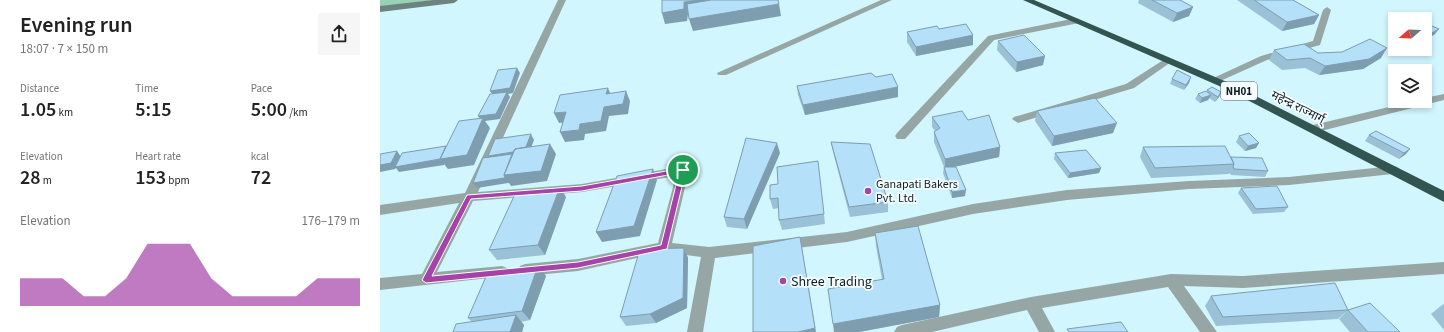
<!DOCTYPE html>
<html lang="en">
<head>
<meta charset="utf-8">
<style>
	body { margin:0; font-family:"Source Sans 3","Noto Sans Devanagari",sans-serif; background:#f6f6f6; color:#222; height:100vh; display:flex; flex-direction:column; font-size:15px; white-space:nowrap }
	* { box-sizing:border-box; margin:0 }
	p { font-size:13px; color:#767676 }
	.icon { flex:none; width:22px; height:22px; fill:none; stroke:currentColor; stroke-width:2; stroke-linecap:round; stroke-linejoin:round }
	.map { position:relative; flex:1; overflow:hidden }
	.details { display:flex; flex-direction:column; background:#fff; width:380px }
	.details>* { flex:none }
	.needle { width:26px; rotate:251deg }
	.fabs { position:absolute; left:1008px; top:12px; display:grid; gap:8px }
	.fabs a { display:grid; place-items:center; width:44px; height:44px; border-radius:0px; background:#fff; box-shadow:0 2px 6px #0003; font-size:20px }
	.pin { position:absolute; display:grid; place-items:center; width:34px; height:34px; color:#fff; margin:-17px; border:2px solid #fff; border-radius:50%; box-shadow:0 1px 4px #0007 }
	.round { display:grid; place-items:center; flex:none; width:42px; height:42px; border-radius:0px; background:#f6f6f6 }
	.summary { display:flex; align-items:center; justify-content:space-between; height:68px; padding:0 20px }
	h1 { font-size:22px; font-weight:600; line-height:30px }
	.stats { display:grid; grid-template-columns:repeat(3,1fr); gap:6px; height:68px; padding:4px 20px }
	.stats div { display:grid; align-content:center }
	.stats b { font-size:20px; font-weight:600 }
	.stats small { font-size:11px; font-weight:400 }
	.stats p { font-size:11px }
	.chart { height:112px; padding:8px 20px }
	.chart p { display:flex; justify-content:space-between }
	.chart svg { width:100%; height:72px; margin-top:4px; fill:#a543a9; opacity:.7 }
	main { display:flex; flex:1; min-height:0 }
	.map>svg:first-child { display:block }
	.green { fill:#98d1b6 }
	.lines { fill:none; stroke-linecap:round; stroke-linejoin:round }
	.street { fill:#96a6a4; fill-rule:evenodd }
	.secondary { fill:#6c8380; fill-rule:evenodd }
	.highway { fill:#335551; fill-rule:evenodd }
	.wall { fill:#9bc1d7 }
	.shaded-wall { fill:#7e9daf }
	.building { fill:#b4e0fa; stroke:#7e9daf }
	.route { fill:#a543a9; stroke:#fff; fill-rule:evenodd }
	.poi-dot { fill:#a543a9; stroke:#f6fdff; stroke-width:1.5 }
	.labels { text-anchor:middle; stroke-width:3.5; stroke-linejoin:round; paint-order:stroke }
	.shield { fill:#f6fdff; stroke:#556164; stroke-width:1 }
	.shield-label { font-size:11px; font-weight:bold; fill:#101e21 }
	.street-label { font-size:12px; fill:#101e21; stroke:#f6fdff }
	.poi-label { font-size:12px; fill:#101e21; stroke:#f6fdff; text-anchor:start }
	.near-poi-label { font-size:14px; fill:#101e21; stroke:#f6fdff; text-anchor:start }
</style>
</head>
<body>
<main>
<section class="details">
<div class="summary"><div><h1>Evening run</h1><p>18:07 · 7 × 150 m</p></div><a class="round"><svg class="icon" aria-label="share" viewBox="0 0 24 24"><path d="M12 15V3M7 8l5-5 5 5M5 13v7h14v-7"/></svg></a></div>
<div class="stats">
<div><p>Distance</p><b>1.05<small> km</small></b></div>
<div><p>Time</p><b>5:15</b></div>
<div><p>Pace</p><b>5:00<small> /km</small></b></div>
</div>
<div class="stats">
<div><p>Elevation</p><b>28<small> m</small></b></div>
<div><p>Heart rate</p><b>153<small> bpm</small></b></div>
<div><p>kcal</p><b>72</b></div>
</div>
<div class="chart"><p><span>Elevation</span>176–179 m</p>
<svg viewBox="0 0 160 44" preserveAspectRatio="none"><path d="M0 44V27L10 27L20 27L30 38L40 38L50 27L60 6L70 6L80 6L90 27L100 38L110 38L120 38L130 38L140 27L150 27L160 27V44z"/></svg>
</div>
</section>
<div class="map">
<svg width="1064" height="332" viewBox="0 0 1064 332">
	<rect width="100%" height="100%" fill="#d1f6fd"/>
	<path class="green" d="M0,0H55L0,7Z"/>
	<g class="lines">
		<path class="street" d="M178,0H186L98,192L202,184L303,166L307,167L309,170L292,243L329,247L467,232L593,204L687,190L809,181L909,177L1013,166L1017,167L1019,170L1017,173L1013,174L909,185L809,189L687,200L593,214L467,242L335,258L323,332H307L321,257L284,252L198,271L145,276L140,274L138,270L140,266L145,264L198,259L278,243L296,176L202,192L93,201L57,272L122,266L127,268L129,272L127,276L0,290V278L42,274L79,203L0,215V205L85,193Z
			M501,0H512L346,75H338L337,73Z
			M947,7L951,10L940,45L887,60L838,82L834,83L829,80L881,56L933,41L943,10Z
			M696,18L699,19V23L614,40L525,139H517L515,136L517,133L608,36Z
			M788,57L793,60L791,62L754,88L638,123L632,119L634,117L746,84Z
			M1064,94V100L933,133L927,129L933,125L1034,101H1045V98Z
			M1064,262V274L863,288L804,286L837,332H820L788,287L662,308L675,332H659L647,310L552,332H514L517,327L522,325L651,297L791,274L863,276Z"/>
		<path class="secondary" d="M53,0H78L74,3L0,12V6Z"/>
		<path class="highway" d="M643,0H654L854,85L1064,191V202L846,89Z"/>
	</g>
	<path class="wall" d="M759,0H800L813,7L809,16L793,22L758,3Z
		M857,0H913L939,15L934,24L902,31Z
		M1045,23L1055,34L1045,40Z
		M559,29L593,45L536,56L527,42V32Z
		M618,41L663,65L636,72L617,50Z
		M894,50L938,53L1001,58L983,69L939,75L925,68L902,70L889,60Z
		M811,77L809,83L804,90L790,84L792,79Z
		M417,86L518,97L425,115L418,95Z
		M827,90L841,92L839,97L835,102L829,98L828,100L820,103L815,99L818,94L827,92Z
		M657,111L733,133L672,146L655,121Z
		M552,117L588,120L620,147L619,157L573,167L585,196L572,198L563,173L564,167L554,142V132L555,131L552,127Z
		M989,135L1026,154L1019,159L985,141Z
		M859,136L876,148L865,151L856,142Z
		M451,142L508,202V212L470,217L453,152Z
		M763,147L851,157L888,171L885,177L851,175L850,173L849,174L771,178L760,157Z
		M400,153L367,229L347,227L344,217Z
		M675,153L721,168L719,173L688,178L674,159Z
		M438,161L445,224L402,230L399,220V208L393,209L390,199L398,184Z
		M861,188L908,207L904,212L873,214L858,193Z
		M186,197L165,255L117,260L109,250Z
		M495,233L560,305L559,317L479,332H454L502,280L496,246Z
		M304,248L308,258L307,308L276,323L246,326L240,317Z
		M158,266L166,276L150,320L141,322L144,325L142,332H73L92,322L88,318Z
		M831,296L968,310L958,319L836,326L825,306Z
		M1064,304V330L1051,314L1062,305Z
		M968,310L1020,332H970L959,319Z"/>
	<path class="shaded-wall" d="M319,0H360L361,5L308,14L307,21L285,24L282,13L304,2Z
		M399,4L401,16L313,31L309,19Z
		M813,7L809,16L793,22L797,13Z
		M939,15L934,24L902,31L907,22Z
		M1059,29L1055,34L1045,40L1048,35Z
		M593,35V45L536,56V47Z
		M1007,48L1001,58L983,69L939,75L945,66Z
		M665,56L663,65L636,72L637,62Z
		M137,68L140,73L133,93L128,94L130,97L120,119L105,121L110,128L94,165L68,169L64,164V165L19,172L16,168L15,169L0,172V165L17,151L21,157L66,146L70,151L102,121L98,116L114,96L110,91Z
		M811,77L809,83L804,90L806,85Z
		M518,87V97L425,115L423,105Z
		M228,88L232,98L226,94Z
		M246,91L250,101L248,114L229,116L226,131L205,134L204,140L185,142L180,132L200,124Z
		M841,92L839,97L835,102Z
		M831,95L828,100L820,103L822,98Z
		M186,112L191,122L179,123L174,113Z
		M737,123L733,133L672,146L674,136Z
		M151,134L154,140L148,156L170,144L176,154L167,181L131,186L129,183H128L97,188L93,183L112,161L108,156Z
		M397,143L400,153L367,229L364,219Z
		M879,143L876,148L865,151L868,146Z
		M620,147L619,157L565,169V159Z
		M1030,149L1026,154L1019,159L1024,153Z
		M721,168L719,173L688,178L690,173Z
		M273,169L277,180L260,236L222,242L216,232Z
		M180,187L186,197L165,255L158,245Z
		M586,190L585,196L572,198V192Z
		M420,237L422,249L436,332H418Z
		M304,248L308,258L307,308L276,323L270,314Z
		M158,266L166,276L150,320L142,311Z
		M560,305L559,317L479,332H454L453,324Z
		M136,315L144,325L142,332H130Z"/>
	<path class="building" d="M282,0H319L304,2V9L282,13Z
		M331,0H398L399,4L309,19L307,4Z
		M772,0H800L813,7L797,13Z
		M874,0H913L939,15L907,22Z
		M1045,23L1059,29L1048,35L1045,34Z
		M586,24L593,35L536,47L527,32L557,26L559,29Z
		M644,35L665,56L637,62L618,41Z
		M990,39L1007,48L989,59L945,66L930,58L907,60L894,50L924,44L938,53L962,52Z
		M137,68L130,88L110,91L118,70Z
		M797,70L811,77L806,85L792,79Z
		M491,73L496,77L512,74L518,87L423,105L417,86Z
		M832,87L841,92L838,97L827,90Z
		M228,88L226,94L246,91L243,104L224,107L221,121L200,124L199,130L180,132L186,112L174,113L180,95Z
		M826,91L831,95L822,98L818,94Z
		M127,92L116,114L98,116L110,94Z
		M715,98L737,123L674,136L657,111Z
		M582,111L588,120L609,115L620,147L565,159L554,132L560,128L552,117Z
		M103,118L87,155L60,159L79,121Z
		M996,131L1030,149L1024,153L989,135Z
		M869,133L879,143L868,146L859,136Z
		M151,134L146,147L135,149L133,152L108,156L115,139Z
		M366,138L397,143L364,219L344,217Z
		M451,142L490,144L508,202L469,207Z
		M170,144L161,171L124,175L135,149Z
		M66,146L60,159L15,167L22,153Z
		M845,146L854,164L775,168L763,147Z
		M706,150L721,168L690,173L675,153Z
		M17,151L11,163L0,165V154Z
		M132,154L124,175L125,177L124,178L93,183L103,158Z
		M851,157L882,158L888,171L854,169L853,167L854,164Z
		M438,161L444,214L399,220L398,198L390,199V185L398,184L397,167Z
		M564,167H576L586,190L572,192Z
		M273,169L254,226L216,232L237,176Z
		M897,186L908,207L876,209L861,188Z
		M180,187L158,245L109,250L136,192Z
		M538,226L560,305L453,324L448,289L504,279L495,233Z
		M420,237L435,328L418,332H373V246Z
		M304,248L303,298L270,314L240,317L260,249Z
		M158,266L142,311L88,318L108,272Z
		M955,283L968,310L843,317L831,296Z
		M990,303L1020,332H988L968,310Z
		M136,315L130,332H73L76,324Z
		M741,322L748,332H689L687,329Z"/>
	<path class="route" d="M303,168L306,170L287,249L198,268L46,283L42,280L87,195L202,186ZM299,173L281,245L198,262L52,276L91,199L202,191Z"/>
	<g class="poi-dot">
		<circle cx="488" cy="191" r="4"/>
		<circle cx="403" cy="281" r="4"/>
	</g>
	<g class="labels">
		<rect class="shield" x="841" y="82" width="36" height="18" rx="3"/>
		<g class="shield-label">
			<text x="859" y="95">NH01</text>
		</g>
		<g class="street-label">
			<text transform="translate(918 107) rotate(27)" y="4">महेन्द्र राज्मार्ग्</text>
		</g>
		<g class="poi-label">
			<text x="496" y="188">Ganapati Bakers<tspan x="496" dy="14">Pvt. Ltd.</tspan></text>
		</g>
		<g class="near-poi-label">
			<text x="411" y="286">Shree Trading</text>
		</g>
	</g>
</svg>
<div class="fabs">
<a><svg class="needle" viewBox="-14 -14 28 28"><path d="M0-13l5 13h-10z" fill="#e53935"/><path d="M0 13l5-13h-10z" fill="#767676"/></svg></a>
<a><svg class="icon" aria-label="layers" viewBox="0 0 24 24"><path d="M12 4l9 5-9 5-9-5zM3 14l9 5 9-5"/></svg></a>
</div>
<div class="pin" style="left:303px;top:170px;background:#1e9e55"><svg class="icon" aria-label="arrive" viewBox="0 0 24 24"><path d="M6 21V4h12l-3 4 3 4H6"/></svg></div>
</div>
</main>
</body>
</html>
